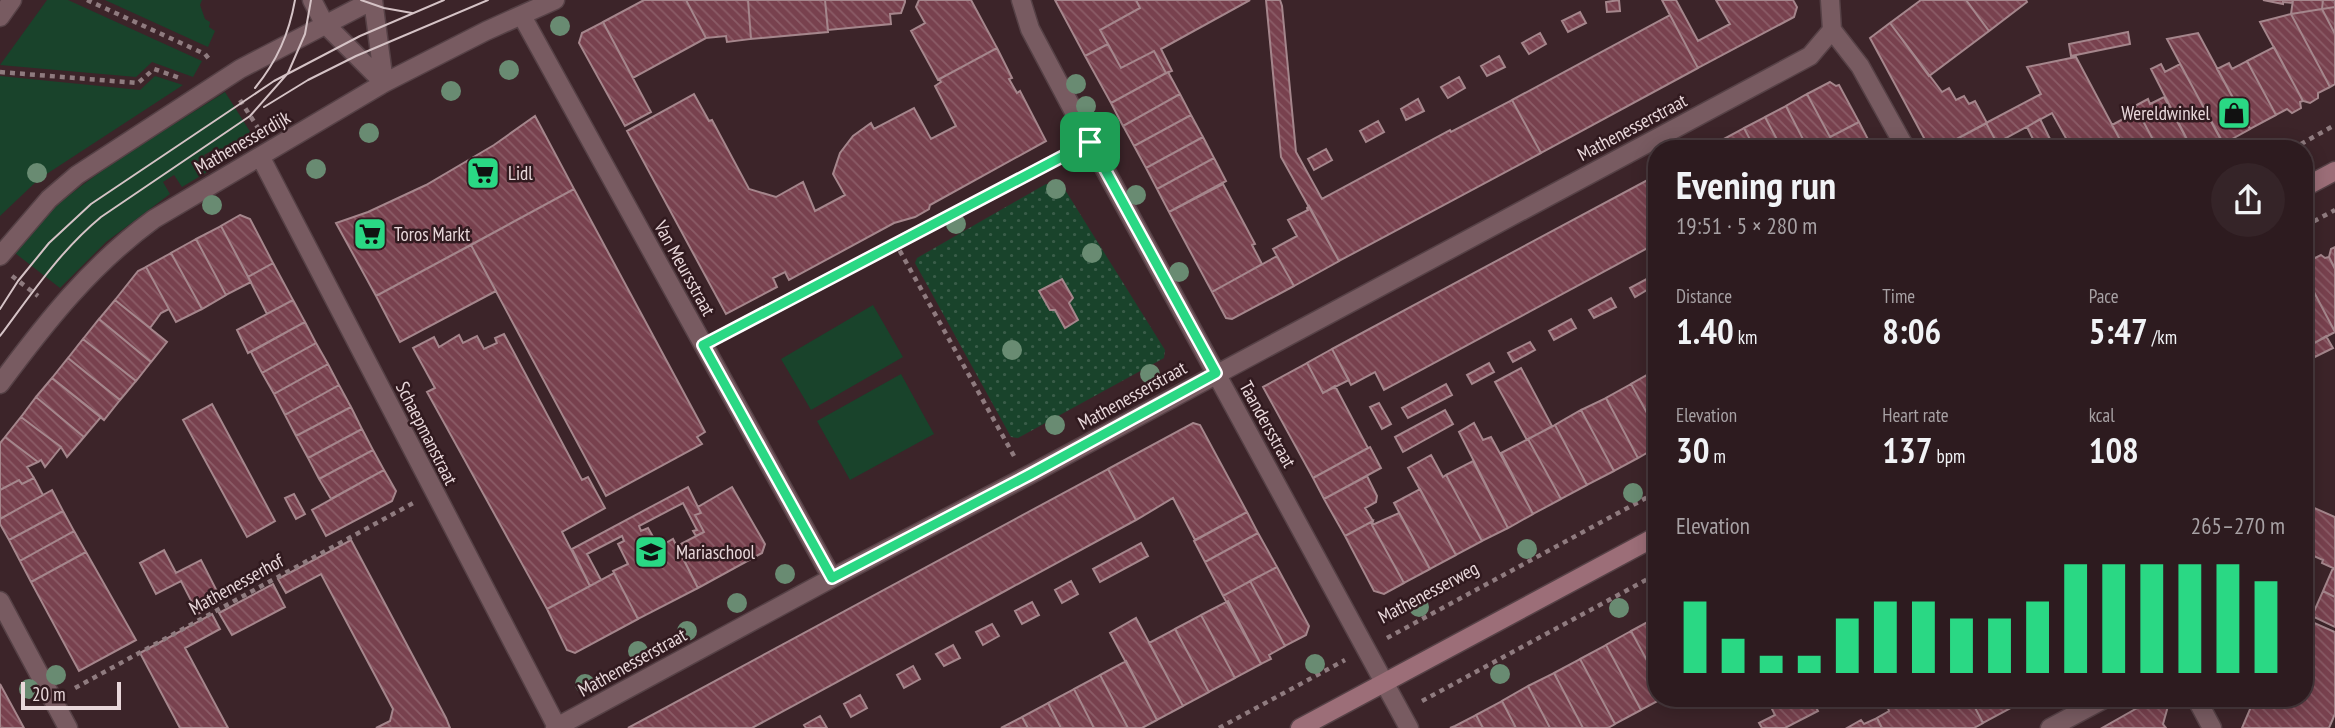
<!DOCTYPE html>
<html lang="en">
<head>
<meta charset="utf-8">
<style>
	body { margin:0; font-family:"PT Sans Narrow",sans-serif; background:#352428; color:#f1f3f6; height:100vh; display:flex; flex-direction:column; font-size:26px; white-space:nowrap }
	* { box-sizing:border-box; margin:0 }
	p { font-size:23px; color:#a7a1a4 }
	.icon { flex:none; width:38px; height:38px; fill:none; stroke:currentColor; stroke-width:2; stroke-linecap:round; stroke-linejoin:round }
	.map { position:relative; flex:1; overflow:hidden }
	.sheet { position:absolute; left:1648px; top:140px; width:665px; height:567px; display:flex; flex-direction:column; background:#2d1b1f; border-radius:28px; box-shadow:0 4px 18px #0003,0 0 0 2px #48393d }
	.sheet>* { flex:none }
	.scale { position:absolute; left:21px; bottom:18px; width:100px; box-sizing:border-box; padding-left:7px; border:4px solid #e9d8db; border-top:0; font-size:19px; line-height:24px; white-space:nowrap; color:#e9d8db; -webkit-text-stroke:5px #311a1f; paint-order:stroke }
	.pin { position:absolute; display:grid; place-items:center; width:60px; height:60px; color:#fff; margin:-30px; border-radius:14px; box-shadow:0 4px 10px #0006 }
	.round { display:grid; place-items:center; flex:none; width:74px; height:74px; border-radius:37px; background:#352428 }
	.headline { display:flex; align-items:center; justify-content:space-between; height:119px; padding:0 28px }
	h1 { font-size:38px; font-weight:800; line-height:52px }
	.figures { display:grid; grid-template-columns:repeat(3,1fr); gap:10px; height:119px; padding:7px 28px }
	.figures div { display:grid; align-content:center }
	.figures b { font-size:35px; font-weight:800 }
	.figures small { font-size:19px; font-weight:400 }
	.figures p { font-size:19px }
	.chart { height:196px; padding:14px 28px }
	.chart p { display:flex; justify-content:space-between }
	.chart svg { width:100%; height:126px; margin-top:7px; stroke:#2ad884; stroke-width:6 }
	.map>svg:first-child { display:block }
	.green { fill:#19432b }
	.park { fill:url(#park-dots) }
	.building { fill:url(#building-back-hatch); stroke:#a5868c; stroke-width:2 }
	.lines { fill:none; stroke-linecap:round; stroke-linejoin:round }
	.street-casing { stroke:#564146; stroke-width:21 }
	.secondary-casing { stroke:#564146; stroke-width:21 }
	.path { stroke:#8f7b7f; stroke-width:4.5; stroke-dasharray:5 5; stroke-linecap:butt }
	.street { stroke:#785b61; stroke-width:18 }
	.secondary { stroke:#9c6e78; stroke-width:18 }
	.tram { stroke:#d5c3c6; stroke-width:2 }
	.tree { fill:#698b72 }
	.route-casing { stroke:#fff; stroke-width:14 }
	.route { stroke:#2ad884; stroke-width:9 }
	.labels { text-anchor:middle; stroke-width:5; stroke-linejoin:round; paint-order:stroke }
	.poi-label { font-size:19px; fill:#e9d8db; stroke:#311a1f; text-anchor:start }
	.street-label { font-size:19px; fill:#e9d8db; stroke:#311a1f }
</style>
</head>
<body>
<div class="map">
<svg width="2335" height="728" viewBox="0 0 2335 728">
	<defs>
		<pattern id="park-dots" width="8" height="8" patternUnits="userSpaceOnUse" patternTransform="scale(1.75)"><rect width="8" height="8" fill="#19432b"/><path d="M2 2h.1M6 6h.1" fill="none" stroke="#3a5d49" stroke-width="1.8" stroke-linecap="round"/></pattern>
		<pattern id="building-back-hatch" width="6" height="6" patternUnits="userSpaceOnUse" patternTransform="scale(1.75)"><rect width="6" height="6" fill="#78414e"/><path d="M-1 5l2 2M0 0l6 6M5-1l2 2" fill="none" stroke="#8b5c67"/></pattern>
	</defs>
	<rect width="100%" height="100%" fill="#3c2429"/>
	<path class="green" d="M47,0H68L202,61L193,77L152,62L136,77L0,65Z
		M105,0H202L200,5L205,19L210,22L209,27L215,31L208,47Z
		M0,76L140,90L155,76L183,85L39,179L0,216Z
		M225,92L256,141L225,160L217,148L204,155L212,169L182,187L174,175L163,182L170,194L106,242L60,288L15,253C30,235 44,217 62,201C112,160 171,127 225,92Z
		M873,305L903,357L811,410L781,359Z
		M901,374L934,434L850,480L817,421Z"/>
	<path class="park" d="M1046,184L1062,185L1165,350L1164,358L1018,438L1011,437L915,263L917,258Z"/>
	<path class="building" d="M644,0H686L706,38L633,78L603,22Z
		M686,0H748L751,39L727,42L726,36L706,38Z
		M748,0H825L828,32L751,39Z
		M825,0H905V2L901,13L890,14L891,24L828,30Z
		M919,0H971L997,48L938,80L911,31L925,23L916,7Z
		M1055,0H1136L1140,8L1100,30L1108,44L1085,56Z
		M1136,0H1250L1161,49L1172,71L1166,73L1154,51L1121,68L1100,30L1140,8Z
		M1266,0H1280L1282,6L1296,152L1322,199L1450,130L1451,132L1512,100L1541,153L1339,261L1281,157Z
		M1619,0L1620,11L1607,12L1606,2Z
		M1662,0H1676L1698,41L1730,24L1716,0H1793L1797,7L1794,17L1698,68Z
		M1921,0H1966L1989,31L1929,76L1890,23Z
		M1966,0H2026L2027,2L1989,31Z
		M2263,0H2293L2292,3L2283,2V4Z
		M2323,0H2335V7L2322,9Z
		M2323,0L2322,9L2291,14L2293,0Z
		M2335,7V34L2322,9Z
		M2322,9L2335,34V84L2330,87L2291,14Z
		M1580,12L1586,23L1568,32L1562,21Z
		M2291,14L2330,87L2318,93V98L2310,103L2303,101L2260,22Z
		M1670,15L1698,68L1541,153L1512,100Z
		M603,22L651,112L625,126L579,43L582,33Z
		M1890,23L1942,92L1949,88L1956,100L1964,96L1969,104L1975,101L1987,123L1938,149H1930L1870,38Z
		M2128,32L2130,44L2071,56L2069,44Z
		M1540,33L1546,44L1529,54L1522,43Z
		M2198,33L2250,129L2223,144L2167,39Z
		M1108,44L1121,68L1154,51L1166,73L1111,103L1085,56Z
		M2274,47L2303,101L2300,102L2301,108L2292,113L2287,109L2276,115L2247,61Z
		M997,48L1012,78L1009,79L1017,93L1020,91L1046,141L930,205L929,209L915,217L894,223L789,280L785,272L773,278L777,287L726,314L627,131L694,94L709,121L712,120L749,189L776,197L803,182L815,211L845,195L833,174L840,153L853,136L871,123L874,129L914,108L931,139L956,126L935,86L941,82L939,79Z
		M1499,56L1505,67L1487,76L1481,66Z
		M2076,57L2125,149H2072L2052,113L1997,143L1986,123L2041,94L2027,67Z
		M2247,61L2276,115L2250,129L2217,69L2229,63L2232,69Z
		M2161,64L2165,72L2180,64L2226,148L2192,149L2151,69Z
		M1168,72L1180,94L1123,126L1111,103Z
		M1459,77L1465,88L1448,98L1441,87Z
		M1830,82L1836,86L1839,85L1859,122L1830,137L1807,94Z
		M1180,94L1191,115L1134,146L1123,126Z
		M1807,94L1830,137L1835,148L1808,149L1786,106Z
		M2164,97L2192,149H2158L2135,106L2148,99L2150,104Z
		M1418,99L1424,111L1406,120L1401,109Z
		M1786,106L1808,149H1782L1765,117Z
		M2135,106L2158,149H2125L2112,125L2127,117L2124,112Z
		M1191,115L1203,137L1146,168L1134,146Z
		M535,116L574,189L376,296L336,223L368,212L426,185L494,145Z
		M1765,117L1782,149H1755L1744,128Z
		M2040,119L2055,149H2038L2027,127Z
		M1378,121L1384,132L1366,142L1360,131Z
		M1859,122L1873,149H1834L1830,137Z
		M1986,123L1997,143L1988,149H1938Z
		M1744,128L1755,149H1727L1722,140Z
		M1203,137L1214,158L1157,189L1146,168Z
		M1722,140L1727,149H1706Z
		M1326,149L1332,160L1314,170L1308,159Z
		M1214,158L1226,181L1169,212L1157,189Z
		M1657,175V243L1384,390L1375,372L1351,385L1332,349Z
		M1223,184L1255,244L1252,245L1262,264L1212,292L1169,212Z
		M574,189L705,432L697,437L702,444L606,496L471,245Z
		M1309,206L1339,261L1294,286L1273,249L1297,236L1288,220L1308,210L1307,208Z
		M240,215L250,219L273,263L248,277L221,226Z
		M221,226L251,282L226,295L196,239Z
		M196,239L226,295L202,309L171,253Z
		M471,245L496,291L400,342L376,296Z
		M2335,247V269L2329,257L2331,249Z
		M171,253L202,309L176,322L146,267Z
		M2321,255L2325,258L2329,257L2335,269V332L2305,275V270L2312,266L2313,259Z
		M1277,256L1294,286L1232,319L1226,318L1212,292Z
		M273,263L293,300L267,314L248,277Z
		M146,267L169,309L161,313L150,328L115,300L138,271Z
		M2305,275L2335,332L2309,346L2305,338Z
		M1652,276L1657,284L1635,297L1630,288Z
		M1062,279L1073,298L1069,303L1078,320L1065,328L1055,310H1050L1039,291Z
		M1611,298L1616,307L1594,318L1589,310Z
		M115,300L167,342L151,362L99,319Z
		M293,300L305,322L248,353L237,330Z
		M99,319L151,362L136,381L83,339Z
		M1571,319L1576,328L1554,340L1549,331Z
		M305,322L316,343L262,373L251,352Z
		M504,334L582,480L588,477L605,508L562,532L590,586L547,609L427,392L435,388L413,348L434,337L439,347L459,335L463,343L477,336L484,349L497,343L495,338Z
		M2326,336L2333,348L2315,357L2309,346Z
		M83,339L136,381L120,400L68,358Z
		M1530,342L1535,350L1513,362L1508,353Z
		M316,343L328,364L274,394L262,373Z
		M1332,349L1349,380L1323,393L1307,363Z
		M68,358L120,400L104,420L52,378Z
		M1307,363L1323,393L1335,386L1368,448L1313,478L1263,387Z
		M1489,363L1494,372L1472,384L1467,375Z
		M328,364L339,385L285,415L274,394Z
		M1521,368L1552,426L1527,440L1495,382Z
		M1656,370L1657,372V431L1631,384Z
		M52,378L101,417L84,437L36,397Z
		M1446,384L1452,395L1408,418L1402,408Z
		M1631,384L1657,431V447L1638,458L1606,398Z
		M339,385L351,407L296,436L285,415Z
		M36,397L84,437L67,457L61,447L21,417Z
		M1606,398L1638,458L1614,471L1581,410Z
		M1379,403L1391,424L1382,429L1370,407Z
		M212,404L275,521L247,537L183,420Z
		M351,407L362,429L308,458L296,436Z
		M1445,410L1453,424L1403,452L1395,437Z
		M1581,410L1614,471L1587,485L1555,425Z
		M21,417L61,447L45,467L41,460L38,462L5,437Z
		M1193,423L1200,425L1247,512L1195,540L1173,498L1136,520L1108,469Z
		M1474,423L1483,440L1491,437L1533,514L1508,528L1459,432Z
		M1555,425L1587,485L1561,499L1528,439Z
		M362,429L373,450L319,479L308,458Z
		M5,437L38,462L27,467L34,478L22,484L19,480L0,490V443Z
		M1528,439L1561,499L1533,514L1501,453Z
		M1370,447L1381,468L1324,499L1313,478Z
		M373,450L384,470L331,499L319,479Z
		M1431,455L1443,477L1446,475L1482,541L1456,555L1408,468Z
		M1473,461L1508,528L1482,541L1446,475Z
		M1108,469L1136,520L1005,591L752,728H628Z
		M384,470L396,491L392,501L326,536L312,510Z
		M1367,476L1377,496L1376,502L1365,508L1373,521L1345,536L1324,499Z
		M34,478L43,495L0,519V490L19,480L22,484Z
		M688,487L701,513L695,515L704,532L696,536L693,531L697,530L683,503L639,526L641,531L648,528L659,547L673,539L698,588L638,619L613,571L628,564L618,544L624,541L622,536L587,554L601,580L590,586L572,549Z
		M732,487L765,544L762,553L698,588L677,546L704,532L695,515L701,513L698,507Z
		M1420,489L1456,555L1430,569L1394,503Z
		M52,490L63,511L9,540L0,524V519Z
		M294,494L305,514L296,519L285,498Z
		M2305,504L2335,517V569L2322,563L2323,560L2305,552Z
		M63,511L74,531L20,561L9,540Z
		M1247,512L1258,533L1205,562L1194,541Z
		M1399,513L1430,569L1404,583L1372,525Z
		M1373,521L1372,525L1404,583L1384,594L1374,591L1345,536Z
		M74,531L86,552L31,582L20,561Z
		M1258,533L1277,567L1223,596L1205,562Z
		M351,540L446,718L450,728H376L390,721L393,709L321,574L286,593L278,579Z
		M1141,543L1148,556L1100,582L1093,569Z
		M164,550L176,573L201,560L222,601L198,614L181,581L156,594L140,563Z
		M86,552L136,640L79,671L31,582Z
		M1277,567L1309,626L1306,635L1285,646L1250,581Z
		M2333,568L2335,569V597L2323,591Z
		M614,573L638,619L575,653L567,650L547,609Z
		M1071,581L1078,594L1062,603L1055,590Z
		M1250,581L1285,646L1269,655L1271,659L1261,664L1223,596Z
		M273,584L285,607L232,635L219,613Z
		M2323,591L2335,597V627L2312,616Z
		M1228,601L1261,664L1235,678L1201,615Z
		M1032,602L1039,615L1022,624L1015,611Z
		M212,614L220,629L185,648L228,728H180L140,653Z
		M1201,615L1235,678L1209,692L1175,629Z
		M1657,617V679L1631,631Z
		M1136,618L1183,706L1157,720L1110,633Z
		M2305,619L2335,632V714L2329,728H2242L2251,707L2244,698H2305Z
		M992,624L999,636L983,645L976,632Z
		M1175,629L1209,692L1183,706L1149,643Z
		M1631,631L1657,679V698H1663L1641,710L1606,645Z
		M953,645L960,658L944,666L936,654Z
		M1606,645L1641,710L1615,724L1580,659Z
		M1580,659L1615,724L1608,728H1583L1554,673Z
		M1126,661L1157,720L1142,728H1128L1100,675Z
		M913,666L920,679L904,688L897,675Z
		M1554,673L1583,728H1550L1528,686Z
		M1100,675L1128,728H1094L1074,689Z
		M0,684L24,728H0Z
		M1528,686L1550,728H1516L1502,701Z
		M1074,689L1094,728H1061L1048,703Z
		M860,695L867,708L851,717L844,704Z
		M1773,698H1811L1818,711L1785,728H1762L1759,723L1775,715L1768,701Z
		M1902,698L1905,703L1913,698H1970L1983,723L1974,728H1882L1877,718L1889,711L1887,706Z
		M1970,698H2022L2024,701L1983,723Z
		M2155,698L2170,699L2163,724L2166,728H2102Z
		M1502,701L1516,728H1483L1476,715Z
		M1048,703L1061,728H1028L1022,717Z
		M1476,715L1483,728H1450L1455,726Z
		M820,716L827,728H806L804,725Z
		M1022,717L1028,728H1001Z
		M1877,718L1882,728H1847L1861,720L1864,724Z"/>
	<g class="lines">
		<defs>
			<path id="street" d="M312,0L324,23L384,83
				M1021,0L1030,29L1090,142L1409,728
				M1830,0L1832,30
				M522,16L832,578
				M0,17L12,0
				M1832,30L1860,66L1906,149
				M261,158L557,727
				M0,256L49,199L77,175L240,69L373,0L384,83
				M0,384C46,322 91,265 154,219L384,83L486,31L555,0
				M0,601L68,728
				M2196,698L2212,728
				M555,728L832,578L1031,474L1810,56L1832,30
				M2050,728L2106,698"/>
			<path id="secondary" d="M2305,187L2335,171
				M1300,728L1657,536"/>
		</defs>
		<use href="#street" class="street-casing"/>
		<use href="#secondary" class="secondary-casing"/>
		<path class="path" d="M87,0L205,54L209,59
			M0,72L138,83L154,69L180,78
			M240,100L258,128
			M2292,149L2335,125
			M2305,226L2335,210
			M12,276L38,296
			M726,333L896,244
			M1014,456L896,244L1067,154
			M1387,638L1657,492
			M75,688L415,502
			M1422,701L1657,574
			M1219,728L1345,660"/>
		<use href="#street" class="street"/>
		<use href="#secondary" class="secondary"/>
		<path class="tram" d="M361,0L384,8L412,13
			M255,88C277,61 289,34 295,0
			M264,107L308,80L356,56L488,0
			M0,309L18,281L49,243L91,204L274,81L360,36L444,0
			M0,336C32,293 60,251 101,217L250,116L288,73L305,34L311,0"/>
	</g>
	<g class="tree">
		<circle cx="560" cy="26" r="10"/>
		<circle cx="509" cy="70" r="10"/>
		<circle cx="1076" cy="84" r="10"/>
		<circle cx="451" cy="91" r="10"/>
		<circle cx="1086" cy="106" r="10"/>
		<circle cx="369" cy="133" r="10"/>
		<circle cx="316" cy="169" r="10"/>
		<circle cx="37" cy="173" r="10"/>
		<circle cx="1056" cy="189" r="10"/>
		<circle cx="1136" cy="195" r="10"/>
		<circle cx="212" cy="205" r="10"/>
		<circle cx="956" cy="224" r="10"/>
		<circle cx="1092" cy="253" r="10"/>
		<circle cx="1179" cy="272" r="10"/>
		<circle cx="1012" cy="350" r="10"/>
		<circle cx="1150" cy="374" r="10"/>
		<circle cx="1055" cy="425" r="10"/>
		<circle cx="1633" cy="493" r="10"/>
		<circle cx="1527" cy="549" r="10"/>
		<circle cx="785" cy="574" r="10"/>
		<circle cx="737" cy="603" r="10"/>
		<circle cx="1419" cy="607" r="10"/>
		<circle cx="1619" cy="608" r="10"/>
		<circle cx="687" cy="631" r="10"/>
		<circle cx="638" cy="651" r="10"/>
		<circle cx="1315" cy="664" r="10"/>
		<circle cx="1500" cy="674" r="10"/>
		<circle cx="56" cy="675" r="10"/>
		<circle cx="585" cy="684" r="10"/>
		<circle cx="29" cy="689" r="10"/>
	</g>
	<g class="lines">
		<defs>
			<path id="route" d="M1090,142L1216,373L1031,474L832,578L703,345Z"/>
		</defs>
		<use href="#route" class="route-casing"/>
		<use href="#route" class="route"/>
	</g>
	<defs>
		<symbol id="shop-square" viewBox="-11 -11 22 22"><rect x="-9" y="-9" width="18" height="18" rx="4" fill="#2ad884" stroke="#311a1f"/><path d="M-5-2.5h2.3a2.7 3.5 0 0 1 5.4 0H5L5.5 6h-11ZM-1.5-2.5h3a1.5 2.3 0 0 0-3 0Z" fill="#111"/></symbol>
		<symbol id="supermarket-square" viewBox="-11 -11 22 22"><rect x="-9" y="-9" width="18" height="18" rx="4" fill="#2ad884" stroke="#311a1f"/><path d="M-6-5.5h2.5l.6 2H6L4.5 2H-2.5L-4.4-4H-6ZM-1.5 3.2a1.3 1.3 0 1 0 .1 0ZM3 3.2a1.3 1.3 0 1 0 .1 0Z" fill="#111"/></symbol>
		<symbol id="school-square" viewBox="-11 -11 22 22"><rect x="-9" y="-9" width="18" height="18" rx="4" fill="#2ad884" stroke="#311a1f"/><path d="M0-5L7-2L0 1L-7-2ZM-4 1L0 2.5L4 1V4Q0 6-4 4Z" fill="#111"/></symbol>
	</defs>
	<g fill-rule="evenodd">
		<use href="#shop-square" x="2215" y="94" width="38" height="38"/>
		<use href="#supermarket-square" x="464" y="154" width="38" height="38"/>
		<use href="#supermarket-square" x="351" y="215" width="38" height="38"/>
		<use href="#school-square" x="632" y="533" width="38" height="38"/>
	</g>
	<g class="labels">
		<g class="poi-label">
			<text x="2210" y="120" text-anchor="end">Wereldwinkel</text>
			<text x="508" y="180">Lidl</text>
			<text x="394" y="241">Toros Markt</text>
			<text x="676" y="559">Mariaschool</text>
		</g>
		<g class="street-label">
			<text transform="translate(1632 127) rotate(-28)" y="7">Mathenesserstraat</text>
			<text transform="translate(242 142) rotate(-30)" y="7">Mathenesserdijk</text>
			<text transform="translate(685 268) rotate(61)" y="7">Van Meursstraat</text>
			<text transform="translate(1132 395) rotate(-29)" y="7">Mathenesserstraat</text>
			<text transform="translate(1268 424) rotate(61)" y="7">Taandersstraat</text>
			<text transform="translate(427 433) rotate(63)" y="7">Schaepmanstraat</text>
			<text transform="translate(236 584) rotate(-29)" y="7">Mathenesserhof</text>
			<text transform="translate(1428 592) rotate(-28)" y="7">Mathenesserweg</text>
			<text transform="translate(632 662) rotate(-29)" y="7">Mathenesserstraat</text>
		</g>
	</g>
</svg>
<div class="scale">20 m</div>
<div class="pin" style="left:1090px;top:142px;background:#1e9e55"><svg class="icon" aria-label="arrive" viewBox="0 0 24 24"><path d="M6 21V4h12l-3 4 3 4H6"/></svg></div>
<section class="sheet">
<div class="headline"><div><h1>Evening run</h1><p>19:51 · 5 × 280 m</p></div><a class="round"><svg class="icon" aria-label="share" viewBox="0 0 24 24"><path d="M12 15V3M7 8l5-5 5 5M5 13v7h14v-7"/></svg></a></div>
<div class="figures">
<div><p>Distance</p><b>1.40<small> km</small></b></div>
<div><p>Time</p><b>8:06</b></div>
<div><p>Pace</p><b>5:47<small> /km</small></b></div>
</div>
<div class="figures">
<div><p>Elevation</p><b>30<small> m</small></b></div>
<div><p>Heart rate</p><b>137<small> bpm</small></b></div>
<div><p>kcal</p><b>108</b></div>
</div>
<div class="chart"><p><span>Elevation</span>265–270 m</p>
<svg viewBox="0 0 160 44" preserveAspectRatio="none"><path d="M5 44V19M15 44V32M25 44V38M35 44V38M45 44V25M55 44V19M65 44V19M75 44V25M85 44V25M95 44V19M105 44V6M115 44V6M125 44V6M135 44V6M145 44V6M155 44V12"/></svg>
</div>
</section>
</div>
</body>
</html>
